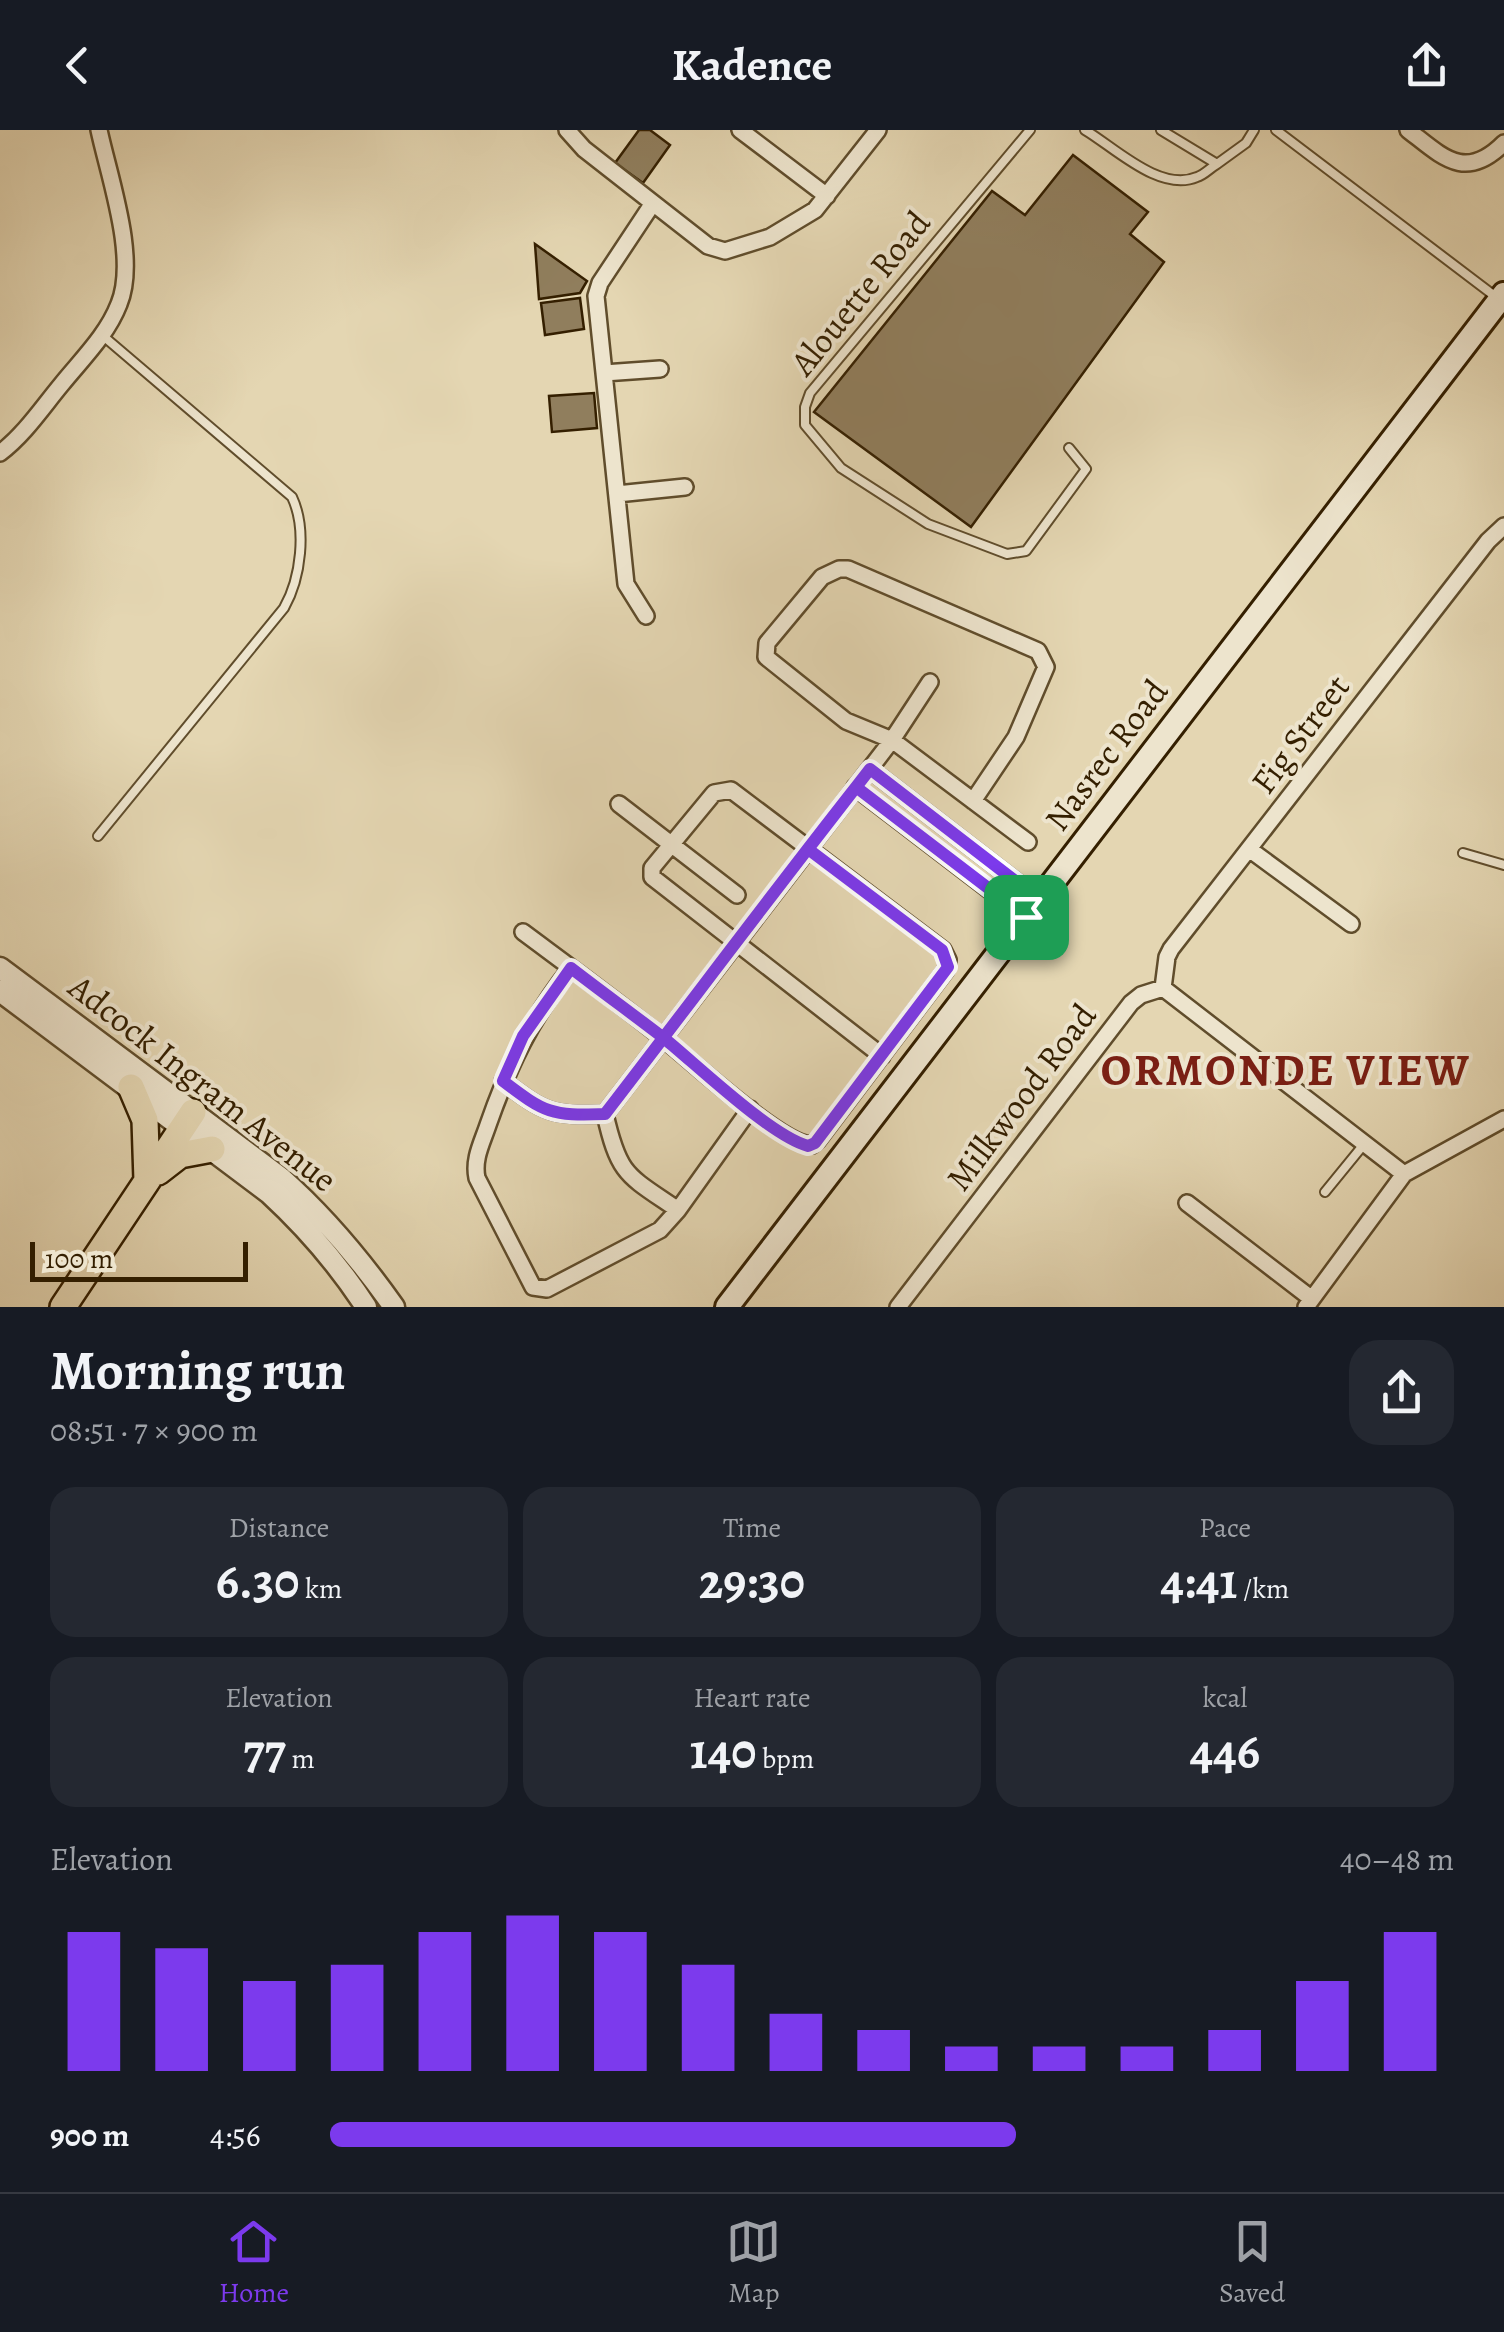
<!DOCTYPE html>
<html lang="en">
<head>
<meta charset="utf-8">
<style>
	body { margin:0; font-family:Alegreya,serif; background:#242831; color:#f1f3f6; height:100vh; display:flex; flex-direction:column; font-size:38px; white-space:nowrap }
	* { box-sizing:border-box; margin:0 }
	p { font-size:32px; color:#9ea1a6 }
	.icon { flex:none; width:55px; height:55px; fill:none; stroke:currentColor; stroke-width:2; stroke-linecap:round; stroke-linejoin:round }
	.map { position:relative; height:1177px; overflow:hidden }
	.details { display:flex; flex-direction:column; background:#171b24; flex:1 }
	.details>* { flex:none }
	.scale { position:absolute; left:30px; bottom:25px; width:218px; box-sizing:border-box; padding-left:10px; border:5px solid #341f00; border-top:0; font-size:28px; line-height:35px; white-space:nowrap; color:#341f00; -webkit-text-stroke:8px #ede4cd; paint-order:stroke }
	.pin { position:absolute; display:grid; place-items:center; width:85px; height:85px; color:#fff; margin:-42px; border-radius:20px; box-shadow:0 5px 15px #0006 }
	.round { display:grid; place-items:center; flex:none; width:105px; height:105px; border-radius:30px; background:#242831 }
	.overview { display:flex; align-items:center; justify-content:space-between; height:170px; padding:0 50px }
	h1 { font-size:55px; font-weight:700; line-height:75px }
	.stats { display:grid; grid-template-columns:repeat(3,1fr); gap:15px; height:170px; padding:10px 50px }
	.stats div { display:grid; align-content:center; border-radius:25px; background:#242831; text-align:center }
	.stats b { font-size:50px; font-weight:700 }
	.stats small { font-size:28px; font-weight:400 }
	.stats p { font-size:28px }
	.chart { height:280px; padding:20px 50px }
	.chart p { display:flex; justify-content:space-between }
	.chart svg { width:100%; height:180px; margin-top:10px; stroke:#7c3aed; stroke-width:6 }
	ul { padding:0 50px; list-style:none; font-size:32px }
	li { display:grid; grid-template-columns:160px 120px 1fr; align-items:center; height:75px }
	li i { height:25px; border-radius:12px; background:#7c3aed }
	header { display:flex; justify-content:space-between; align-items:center; height:130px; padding:0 50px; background:#171b24; font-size:45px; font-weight:700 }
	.menu { display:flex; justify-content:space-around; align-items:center; height:140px; border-top:2px solid #363941; background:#171b24; font-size:28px; color:#9ea1a6 }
	.menu a { display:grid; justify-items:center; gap:5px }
	.menu .selected { color:#7c3aed }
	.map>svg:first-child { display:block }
	.building { fill:#907e5d; stroke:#341f00; stroke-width:2.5 }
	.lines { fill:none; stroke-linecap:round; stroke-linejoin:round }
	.service-casing { stroke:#604d2c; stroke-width:12 }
	.minor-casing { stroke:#604d2c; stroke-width:20 }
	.tertiary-casing { stroke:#604d2c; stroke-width:25 }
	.secondary-casing { stroke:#341f00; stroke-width:28 }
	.primary-casing { stroke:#341f00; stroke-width:30 }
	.service { stroke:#ede4cd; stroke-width:8 }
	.minor { stroke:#ede4cd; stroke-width:15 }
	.tertiary { stroke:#ede4cd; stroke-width:20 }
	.secondary { stroke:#ede4cd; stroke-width:22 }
	.primary { stroke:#e4d6b2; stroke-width:25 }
	.route-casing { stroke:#fff; stroke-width:20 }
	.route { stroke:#7c3aed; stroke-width:12 }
	.labels { text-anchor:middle; stroke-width:8; stroke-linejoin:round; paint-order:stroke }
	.street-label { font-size:35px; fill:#341f00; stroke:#ede4cd }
	.district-label { font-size:45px; font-weight:bold; letter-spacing:2.5px; fill:#7a1f14; stroke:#ede4cd }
</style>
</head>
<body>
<header><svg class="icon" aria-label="back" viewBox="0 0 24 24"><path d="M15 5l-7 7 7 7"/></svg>Kadence<svg class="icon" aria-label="share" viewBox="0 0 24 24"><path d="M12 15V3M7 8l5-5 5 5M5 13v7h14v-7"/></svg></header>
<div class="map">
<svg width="1504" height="1177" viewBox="0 0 1504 1177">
	<rect width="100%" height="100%" fill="#e4d6b2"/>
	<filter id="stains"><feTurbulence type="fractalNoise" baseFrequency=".002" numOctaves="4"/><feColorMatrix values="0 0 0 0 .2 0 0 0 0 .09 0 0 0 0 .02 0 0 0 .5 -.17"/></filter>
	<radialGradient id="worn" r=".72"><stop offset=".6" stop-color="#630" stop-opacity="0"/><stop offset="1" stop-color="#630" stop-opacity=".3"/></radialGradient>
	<path class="building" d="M639,0H650L670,15L643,53L615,33Z
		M1073,25L1148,82L1130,104L1164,132L971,397L814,282L992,61L1025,85Z
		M535,114L587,151L580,163L539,169Z
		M580,168L584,199L545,205L541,173Z
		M594,263L597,298L552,302L549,266Z"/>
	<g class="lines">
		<defs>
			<path id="service" d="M1030,0L810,263L805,277V295L841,338L928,394L1007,424L1026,421L1086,339L1069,318
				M1085,0C1114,17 1160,63 1197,47C1204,45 1210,38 1217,34
				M1161,0L1217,34L1246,13L1254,0
				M1276,0L1496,167
				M98,706L284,478C301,448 307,399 292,367L102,205
				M1463,723L1504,735
				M1325,1062L1365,1013"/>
			<path id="minor" d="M567,0L584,19L653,73L708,116L725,121L770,107L815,80L878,0
				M740,0L827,66
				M1408,0C1443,27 1465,52 1504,13
				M604,243L660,239
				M0,323C24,305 42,278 61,255C82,229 107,205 119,174C138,128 109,47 99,0
				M617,364L685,357
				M646,486L626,454L596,166L600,153L653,73
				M870,639L1049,777
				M855,657L1035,795
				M973,671L1016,607L1046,537L1038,521L848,439H839L822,447L767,513L766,527L846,591L892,610L1028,712
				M619,674L737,765
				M1249,719L1351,794
				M523,802C570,837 618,872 664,909C692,931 782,1015 812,1015L818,1010L946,840L948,830L943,820L731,660L714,663L652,738V747L882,926
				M571,838C531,889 509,935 488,995C482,1013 473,1029 477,1048L533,1157L547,1159L660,1100L678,1080L750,979
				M1163,858L1167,827L1171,819L1488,411L1504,396
				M1163,858L1404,1044
				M503,951C545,983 551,986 605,984
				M605,984L892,610L930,552
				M605,984C619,1046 627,1045 678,1080
				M1187,1073L1312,1169
				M898,1177L1131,873L1141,865L1163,858
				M1306,1177L1404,1044L1504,989"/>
			<path id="tertiary" d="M0,838L281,1048C325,1087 360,1129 394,1177
				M0,861L269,1063C307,1098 338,1134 366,1177"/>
			<path id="secondary" d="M727,1177L1504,164"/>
			<path id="primary" d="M131,957L145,990L147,1051
				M158,1042L180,1025L212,1019
				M63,1177L193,982"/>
		</defs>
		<use href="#service" class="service-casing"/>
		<use href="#minor" class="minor-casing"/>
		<use href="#tertiary" class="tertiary-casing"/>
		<use href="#secondary" class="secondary-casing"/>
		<use href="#primary" class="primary-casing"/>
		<use href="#service" class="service"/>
		<use href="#minor" class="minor"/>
		<use href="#tertiary" class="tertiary"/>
		<use href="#secondary" class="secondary"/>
		<use href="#primary" class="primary"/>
	</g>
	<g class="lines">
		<defs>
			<path id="route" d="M1026,787L856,657C771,765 689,875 605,984C551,986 545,983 503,951L523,906L571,838C602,862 634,885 665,909C698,936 771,1006 808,1016L815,1013L948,837L942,820L808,719L870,639L1049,777L1035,795L1026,787"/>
		</defs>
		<use href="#route" class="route-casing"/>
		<use href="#route" class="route"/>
	</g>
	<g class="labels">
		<g class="street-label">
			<text transform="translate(860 163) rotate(-51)" y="12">Alouette Road</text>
			<text transform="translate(1300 604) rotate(-53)" y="12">Fig Street</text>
			<text transform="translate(1106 625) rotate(-53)" y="12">Nasrec Road</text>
			<text transform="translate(203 953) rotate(38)" y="12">Adcock Ingram Avenue</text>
			<text transform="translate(1021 967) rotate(-53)" y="12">Milkwood Road</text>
		</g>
		<g class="district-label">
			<text x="1286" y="955">ORMONDE VIEW</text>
		</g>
	</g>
	<rect width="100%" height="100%" filter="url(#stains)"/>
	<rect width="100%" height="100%" fill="url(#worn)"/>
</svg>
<div class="scale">100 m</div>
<div class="pin" style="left:1026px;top:787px;background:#1e9e55"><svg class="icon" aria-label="arrive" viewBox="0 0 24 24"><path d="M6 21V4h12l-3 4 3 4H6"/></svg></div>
</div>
<section class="details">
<div class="overview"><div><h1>Morning run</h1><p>08:51 · 7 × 900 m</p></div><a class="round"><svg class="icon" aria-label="share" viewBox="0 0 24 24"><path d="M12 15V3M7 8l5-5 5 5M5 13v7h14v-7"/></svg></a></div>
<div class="stats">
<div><p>Distance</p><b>6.30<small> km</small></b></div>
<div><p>Time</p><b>29:30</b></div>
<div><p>Pace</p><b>4:41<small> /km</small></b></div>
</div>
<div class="stats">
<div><p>Elevation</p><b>77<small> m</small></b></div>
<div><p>Heart rate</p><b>140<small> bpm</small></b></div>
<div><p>kcal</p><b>446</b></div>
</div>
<div class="chart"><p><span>Elevation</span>40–48 m</p>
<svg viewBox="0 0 160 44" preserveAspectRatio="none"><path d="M5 44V10M15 44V14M25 44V22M35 44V18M45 44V10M55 44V6M65 44V10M75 44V18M85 44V30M95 44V34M105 44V38M115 44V38M125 44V38M135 44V34M145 44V22M155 44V10"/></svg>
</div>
<ul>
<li><b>900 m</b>4:56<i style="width:61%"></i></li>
</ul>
</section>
<nav class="menu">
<a class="selected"><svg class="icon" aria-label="home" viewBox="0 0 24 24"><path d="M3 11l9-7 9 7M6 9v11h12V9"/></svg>Home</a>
<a><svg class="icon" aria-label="map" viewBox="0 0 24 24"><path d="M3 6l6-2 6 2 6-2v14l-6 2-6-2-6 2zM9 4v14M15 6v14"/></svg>Map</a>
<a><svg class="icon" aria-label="saved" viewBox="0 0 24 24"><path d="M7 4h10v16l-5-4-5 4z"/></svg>Saved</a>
</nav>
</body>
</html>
